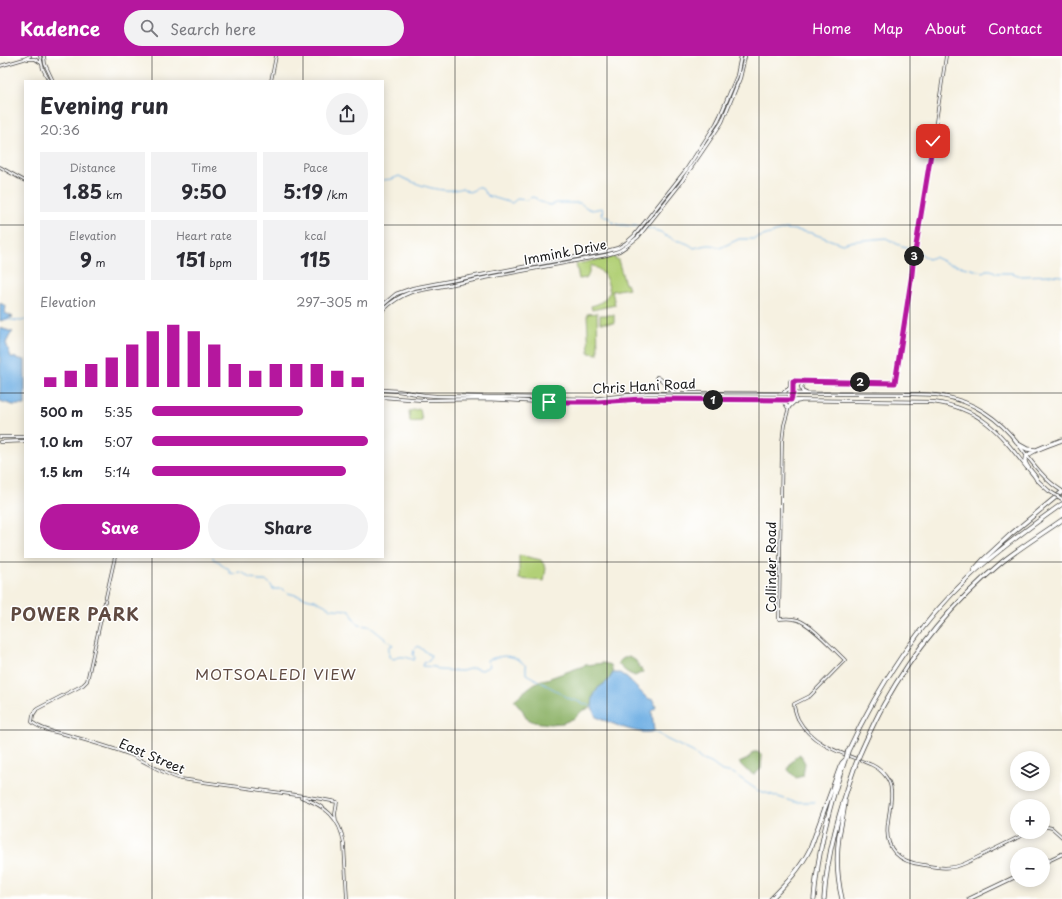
<!DOCTYPE html>
<html lang="en">
<head>
<meta charset="utf-8">
<style>
	body { margin:0; font-family:"Playpen Sans",sans-serif; background:#f2f2f3; color:#2b2b33; height:100vh; display:flex; flex-direction:column; font-size:15px; white-space:nowrap }
	* { box-sizing:border-box; margin:0 }
	p { font-size:13px; color:#7c7c81 }
	.icon { flex:none; width:22px; height:22px; fill:none; stroke:currentColor; stroke-width:2; stroke-linecap:round; stroke-linejoin:round }
	.map { position:relative; flex:1; overflow:hidden }
	.sheet { position:absolute; left:24px; top:24px; width:360px; height:478px; display:flex; flex-direction:column; background:#fff; border-radius:0px; box-shadow:0 2px 10px #0003 }
	.sheet>* { flex:none }
	.tools { position:absolute; left:1010px; top:695px; display:grid; gap:8px }
	.tools a { display:grid; place-items:center; width:40px; height:40px; border-radius:50%; background:#fff; box-shadow:0 2px 10px #0003; font-size:20px }
	.pin { position:absolute; display:grid; place-items:center; width:34px; height:34px; color:#fff; margin:-17px; border-radius:8px; box-shadow:0 2px 6px #0006 }
	.km { position:absolute; width:20px; height:20px; margin:-10px; border-radius:50%; background:#222; color:#fff; font-size:11px; line-height:20px; text-align:center }
	.round { display:grid; place-items:center; flex:none; width:42px; height:42px; border-radius:21px; background:#f2f2f3 }
	.summary { display:flex; align-items:center; justify-content:space-between; height:68px; padding:0 16px }
	h1 { font-size:22px; font-weight:700; line-height:30px }
	.stats { display:grid; grid-template-columns:repeat(3,1fr); gap:6px; height:68px; padding:4px 16px }
	.stats div { display:grid; align-content:center; border-radius:0px; background:#f2f2f3; text-align:center }
	.stats b { font-size:20px; font-weight:700 }
	.stats small { font-size:11px; font-weight:400 }
	.stats p { font-size:11px }
	.chart { height:112px; padding:8px 16px }
	.chart p { display:flex; justify-content:space-between }
	.chart svg { width:100%; height:72px; margin-top:4px; stroke:#b5179e; stroke-width:6 }
	.action { display:flex; gap:8px; margin-top:auto; padding:8px 16px }
	.action a { flex:1; height:46px; border-radius:24px; background:#b5179e; color:#fff; font-size:16px; font-weight:700; line-height:46px; text-align:center }
	.action a+a { background:#f2f2f3; color:#2b2b33 }
	ul { padding:0 16px; list-style:none; font-size:13px }
	li { display:grid; grid-template-columns:64px 48px 1fr; align-items:center; height:30px }
	li i { height:10px; border-radius:5px; background:#b5179e }
	header { display:flex; align-items:center; gap:24px; box-sizing:border-box; height:56px; padding:0 20px; background:#b5179e; color:#fff }
	header strong { font-size:19px }
	nav { display:flex; gap:22px; margin-inline-start:auto; font-size:14px }
	.search { width:280px; height:36px; background:#f2f2f3; display:flex; align-items:center; gap:10px; box-sizing:border-box; padding:0 14px; border-radius:22px; color:#7c7c81; font-size:15px }
	.map>svg:first-child { display:block }
	.green { fill:#b2d077; stroke:#67764a }
	.forest { fill:#8db268; stroke:#546742 }
	.water { fill:#71b0e4; stroke:#466680 }
	.lines { fill:none; stroke-linecap:round; stroke-linejoin:round }
	.stream { stroke:#71b0e4; stroke-width:1 }
	.tertiary-casing { stroke:#3d3c3a; stroke-width:3.5 }
	.secondary-casing { stroke:#3d3c3a; stroke-width:4 }
	.primary-casing { stroke:#3d3c3a; stroke-width:4.5 }
	.motorway-casing { stroke:#3d3c3a; stroke-width:5 }
	.tertiary { stroke:#fff; stroke-width:2 }
	.secondary { stroke:#fff; stroke-width:2.5 }
	.primary { stroke:#fff; stroke-width:3 }
	.motorway { stroke:#fff; stroke-width:3.5 }
	.secondary-bridge-casing { stroke:#3d3c3a; stroke-width:4; stroke-linecap:butt }
	.motorway-bridge-casing { stroke:#3d3c3a; stroke-width:5; stroke-linecap:butt }
	.secondary-bridge { stroke:#fff; stroke-width:2.5 }
	.motorway-bridge { stroke:#fff; stroke-width:3.5 }
	.route-casing { stroke:#fff; stroke-width:8 }
	.route { stroke:#b5179e; stroke-width:5 }
	.grid { fill:none; stroke:#1c1c1c; stroke-width:1; stroke-opacity:0.55 }
	.labels { text-anchor:middle; stroke-width:3; stroke-linejoin:round; paint-order:stroke }
	.street-label { font-size:13px; fill:#1c1c1c; stroke:#fff }
	.quarter-label { font-size:15px; letter-spacing:1px; fill:#5f4a41; stroke:#fff }
	.district-label { font-size:17px; font-weight:bold; letter-spacing:1px; fill:#5f4a41; stroke:#fff }
</style>
</head>
<body>
<header>
<strong>Kadence</strong>
<div class="search"><svg class="icon" aria-label="search" viewBox="0 0 24 24"><circle cx="10" cy="10" r="6"/><path d="M15 15l6 6"/></svg>Search here</div>
<nav><a>Home</a><a>Map</a><a>About</a><a>Contact</a></nav>
</header>
<div class="map">
<svg width="1062" height="843" viewBox="0 0 1062 843">
	<rect width="100%" height="100%" fill="#fff"/>
	<filter id="ink" filterUnits="userSpaceOnUse"><feTurbulence type="fractalNoise" baseFrequency=".025" numOctaves="2"/><feDisplacementMap in="SourceGraphic" scale="8" xChannelSelector="R" yChannelSelector="G"/><feConvolveMatrix kernelMatrix="1 2 1 2 8 2 1 2 1" color-interpolation-filters="sRGB"/></filter>
	<filter id="wash" filterUnits="userSpaceOnUse"><feTurbulence type="fractalNoise" baseFrequency=".012" numOctaves="4" result="noise"/><feDisplacementMap in="SourceGraphic" scale="16" xChannelSelector="R" yChannelSelector="G"/><feGaussianBlur stdDeviation="0.9" result="paint"/><feColorMatrix in="noise" values="0 0 0 0 0 0 0 0 0 0 0 0 0 0 0 0 0 1.4 0 .05"/><feComposite in="paint" operator="in"/></filter>
	<g filter="url(#wash)">
		<rect width="100%" height="100%" fill="#f6f1e1"/>
		<path class="green" d="M613,201L618,204L625,228H627L629,232L612,235L615,249L592,254L591,250C601,248 604,244 610,236C607,223 604,214 591,209L587,222L579,223L576,208Z
			M597,257L598,298L589,297L587,258Z
			M600,259H614V267H600Z
			M420,353L422,365L410,366L409,355Z
			M519,499L541,504L546,512L544,525L519,523Z"/>
		<path class="forest" d="M629,600L636,605L643,616L635,620C627,617 623,614 618,607L622,603Z
			M604,607L611,609L613,617L608,625L598,632L593,641L592,651L582,655L575,662L563,667L550,668L534,666L526,662L523,655L514,644C522,638 536,623 547,623L586,609Z
			M753,696H758L762,700L761,713L754,719L746,714L739,707L748,703Z
			M800,698L805,707L803,720L796,722L788,714C790,706 794,702 800,698Z"/>
		<path class="water" d="M0,247L6,250L5,257L13,261L0,265Z
			M0,272L13,276L10,279L6,287L11,301L25,304V349H13L0,345Z
			M613,617H620L628,623L647,642L653,644L656,651L652,656L654,675C640,681 610,666 596,661L592,651L593,641L598,632L608,625Z"/>
		<g class="lines">
			<path class="stream" d="M383,124L392,123L399,120C415,128 445,139 462,132L469,136L474,134L477,131H481L485,137L488,140L512,147L517,143L527,144L532,141L536,142L538,145L550,149L557,147H580L587,152L592,154L602,152L603,156L601,157L602,160L605,161H608L612,166L619,169H623L631,170H640L661,176L665,180L670,181L673,184C681,185 688,187 694,192C706,189 710,187 720,192L739,183H754L785,173L796,174L811,177L842,188L854,185L886,182L899,189L910,192L919,196L928,203L934,201L947,207L983,216L986,214H991L997,217H1012L1021,220L1051,219L1062,220
				M4,263L21,265L25,264
				M213,501V503L220,506C221,509 225,512 228,512L230,517L237,518L238,516C243,516 244,518 248,520C250,522 253,522 256,523L258,525C266,525 269,524 273,533H283L285,535
				M288,537L310,543L315,544L332,553L350,554L354,563L359,569L369,570L393,589L389,591V601L394,603C400,599 407,601 414,604L415,602L413,599L414,594L418,590L431,600L429,605L423,607L422,610L435,611L439,614L462,615L473,612L482,614L490,610L487,604C503,599 513,597 526,610V618L557,635L567,642L580,646L592,651
				M654,675L658,677L666,683L693,696L702,704L711,707L722,715L733,717L757,734L794,746H815"/>
		</g>
	</g>
	<g filter="url(#ink)">
		<g class="lines">
			<defs>
				<path id="tertiary" d="M40,0L43,13L49,25
					M44,0L45,8L53,25
					M27,3H35L41,7
					M0,10L24,3L30,0
					M271,25L276,0
					M0,111L25,125
					M793,325V337L784,369L782,386L779,563C786,562 792,562 798,564C812,569 833,593 845,604L810,640L794,648C794,653 796,658 798,663C813,691 846,698 872,709C882,714 891,724 891,735C892,745 889,756 888,766C884,793 898,806 924,809C939,812 951,814 966,807L1029,776
					M789,344L790,325L895,327L913,208L922,157L946,0
					M115,501L87,625L83,629L37,653L33,659L32,666C40,673 53,676 64,678C85,684 111,691 131,699C148,707 163,718 181,723L304,740L337,746L335,758L336,765
					M301,741C325,750 340,761 344,788L347,843
					M1043,770L1052,772L1062,781"/>
				<path id="secondary" d="M383,249L396,238L413,232L607,195L618,192L626,187L634,180L686,114L716,68L720,60L737,20L741,0
					M383,254C391,246 400,240 411,236L606,199L619,195L628,189L638,181L680,128L722,66L740,22L745,0
					M657,321C665,324 666,333 675,336
					M383,334L398,335L424,339L436,340L592,343L649,337L911,338C922,338 932,338 942,340C973,345 1000,363 1018,388C1031,405 1043,423 1062,435
					M784,336L790,332
					M806,337L802,335L801,331L803,327L807,325
					M383,341L423,344L488,343L540,346H602L641,343L780,344L933,346C981,352 999,376 1027,412
					M781,344L785,347L788,352
					M789,351L794,346L800,345
					M0,381H25
					M0,386L25,385
					M1036,423L1049,435"/>
				<path id="primary" d="M1043,807L1062,798
					M969,843L1017,820"/>
				<path id="motorway" d="M1018,388L1027,393L1036,394
					M1037,424C1034,417 1026,412 1025,405C1023,396 1055,387 1062,384
					M974,514L984,503L1010,479L1062,436
					M848,695C879,628 917,570 971,519C999,493 1031,470 1062,448
					M859,700C867,682 875,664 884,648C914,594 955,545 1002,506C1021,491 1042,478 1062,464
					M771,843C787,827 800,813 810,793L840,711L842,707L845,704
					M814,843C818,795 829,749 845,704
					M824,843C827,797 840,753 855,710
					M842,843C837,822 836,801 839,780C841,768 844,757 845,745"/>
			</defs>
			<use href="#tertiary" class="tertiary-casing"/>
			<use href="#secondary" class="secondary-casing"/>
			<use href="#primary" class="primary-casing"/>
			<use href="#motorway" class="motorway-casing"/>
			<use href="#tertiary" class="tertiary"/>
			<use href="#secondary" class="secondary"/>
			<use href="#primary" class="primary"/>
			<use href="#motorway" class="motorway"/>
			<defs>
				<path id="secondary-bridge" d="M1049,435L1062,443"/>
				<path id="motorway-bridge" d="M846,702L848,695
					M855,710L859,700"/>
			</defs>
			<use href="#secondary-bridge" class="secondary-bridge-casing"/>
			<use href="#motorway-bridge" class="motorway-bridge-casing"/>
			<use href="#secondary-bridge" class="secondary-bridge"/>
			<use href="#motorway-bridge" class="motorway-bridge"/>
		</g>
	</g>
	<g class="lines" filter="url(#ink)">
		<defs>
			<path id="route" d="M549,346H598L641,343L791,344L793,337V325L895,327L912,218L913,208L933,85"/>
		</defs>
		<use href="#route" class="route-casing"/>
		<use href="#route" class="route"/>
	</g>
	<path class="grid" d="M152,0V25M303,0V25M455,0V843M607,0V843M759,0V843M910,0V843M0,169H25M383,169H1062M0,337H25M383,337H1062M152,501V843M303,501V843M0,506H1062M0,674H1062"/>
	<g class="labels">
		<g class="street-label">
			<text transform="translate(565 196) rotate(-11)" y="5">Immink Drive</text>
			<text transform="translate(644 330) rotate(-3)" y="5">Chris Hani Road</text>
			<text transform="translate(771 511) rotate(-90)" y="5">Collinder Road</text>
			<text transform="translate(152 700) rotate(23)" y="5">East Street</text>
		</g>
		<g class="quarter-label">
			<text x="276" y="624">MOTSOALEDI VIEW</text>
		</g>
		<g class="district-label">
			<text x="75" y="565">POWER PARK</text>
		</g>
	</g>
</svg>
<div class="tools">
<a><svg class="icon" aria-label="layers" viewBox="0 0 24 24"><path d="M12 4l9 5-9 5-9-5zM3 14l9 5 9-5"/></svg></a>
<a>+</a>
<a>−</a>
</div>
<div class="pin" style="left:549px;top:346px;background:#1e9e55"><svg class="icon" aria-label="arrive" viewBox="0 0 24 24"><path d="M6 21V4h12l-3 4 3 4H6"/></svg></div>
<div class="pin" style="left:933px;top:85px;background:#d93025"><svg class="icon" aria-label="check" viewBox="0 0 24 24"><path d="M5 12l5 5 9-10"/></svg></div>
<b class="km" style="left:713px;top:344px">1</b>
<b class="km" style="left:860px;top:326px">2</b>
<b class="km" style="left:914px;top:200px">3</b>
<section class="sheet">
<div class="summary"><div><h1>Evening run</h1><p>20:36</p></div><a class="round"><svg class="icon" aria-label="share" viewBox="0 0 24 24"><path d="M12 15V3M7 8l5-5 5 5M5 13v7h14v-7"/></svg></a></div>
<div class="stats">
<div><p>Distance</p><b>1.85<small> km</small></b></div>
<div><p>Time</p><b>9:50</b></div>
<div><p>Pace</p><b>5:19<small> /km</small></b></div>
</div>
<div class="stats">
<div><p>Elevation</p><b>9<small> m</small></b></div>
<div><p>Heart rate</p><b>151<small> bpm</small></b></div>
<div><p>kcal</p><b>115</b></div>
</div>
<div class="chart"><p><span>Elevation</span>297–305 m</p>
<svg viewBox="0 0 160 44" preserveAspectRatio="none"><path d="M5 44V38M15 44V34M25 44V30M35 44V26M45 44V18M55 44V10M65 44V6M75 44V10M85 44V18M95 44V30M105 44V34M115 44V30M125 44V30M135 44V30M145 44V34M155 44V38"/></svg>
</div>
<ul>
<li><b>500 m</b>5:35<i style="width:70%"></i></li>
<li><b>1.0 km</b>5:07<i style="width:100%"></i></li>
<li><b>1.5 km</b>5:14<i style="width:90%"></i></li>
</ul>
<div class="action"><a>Save</a><a>Share</a></div>
</section>
</div>
</body>
</html>
